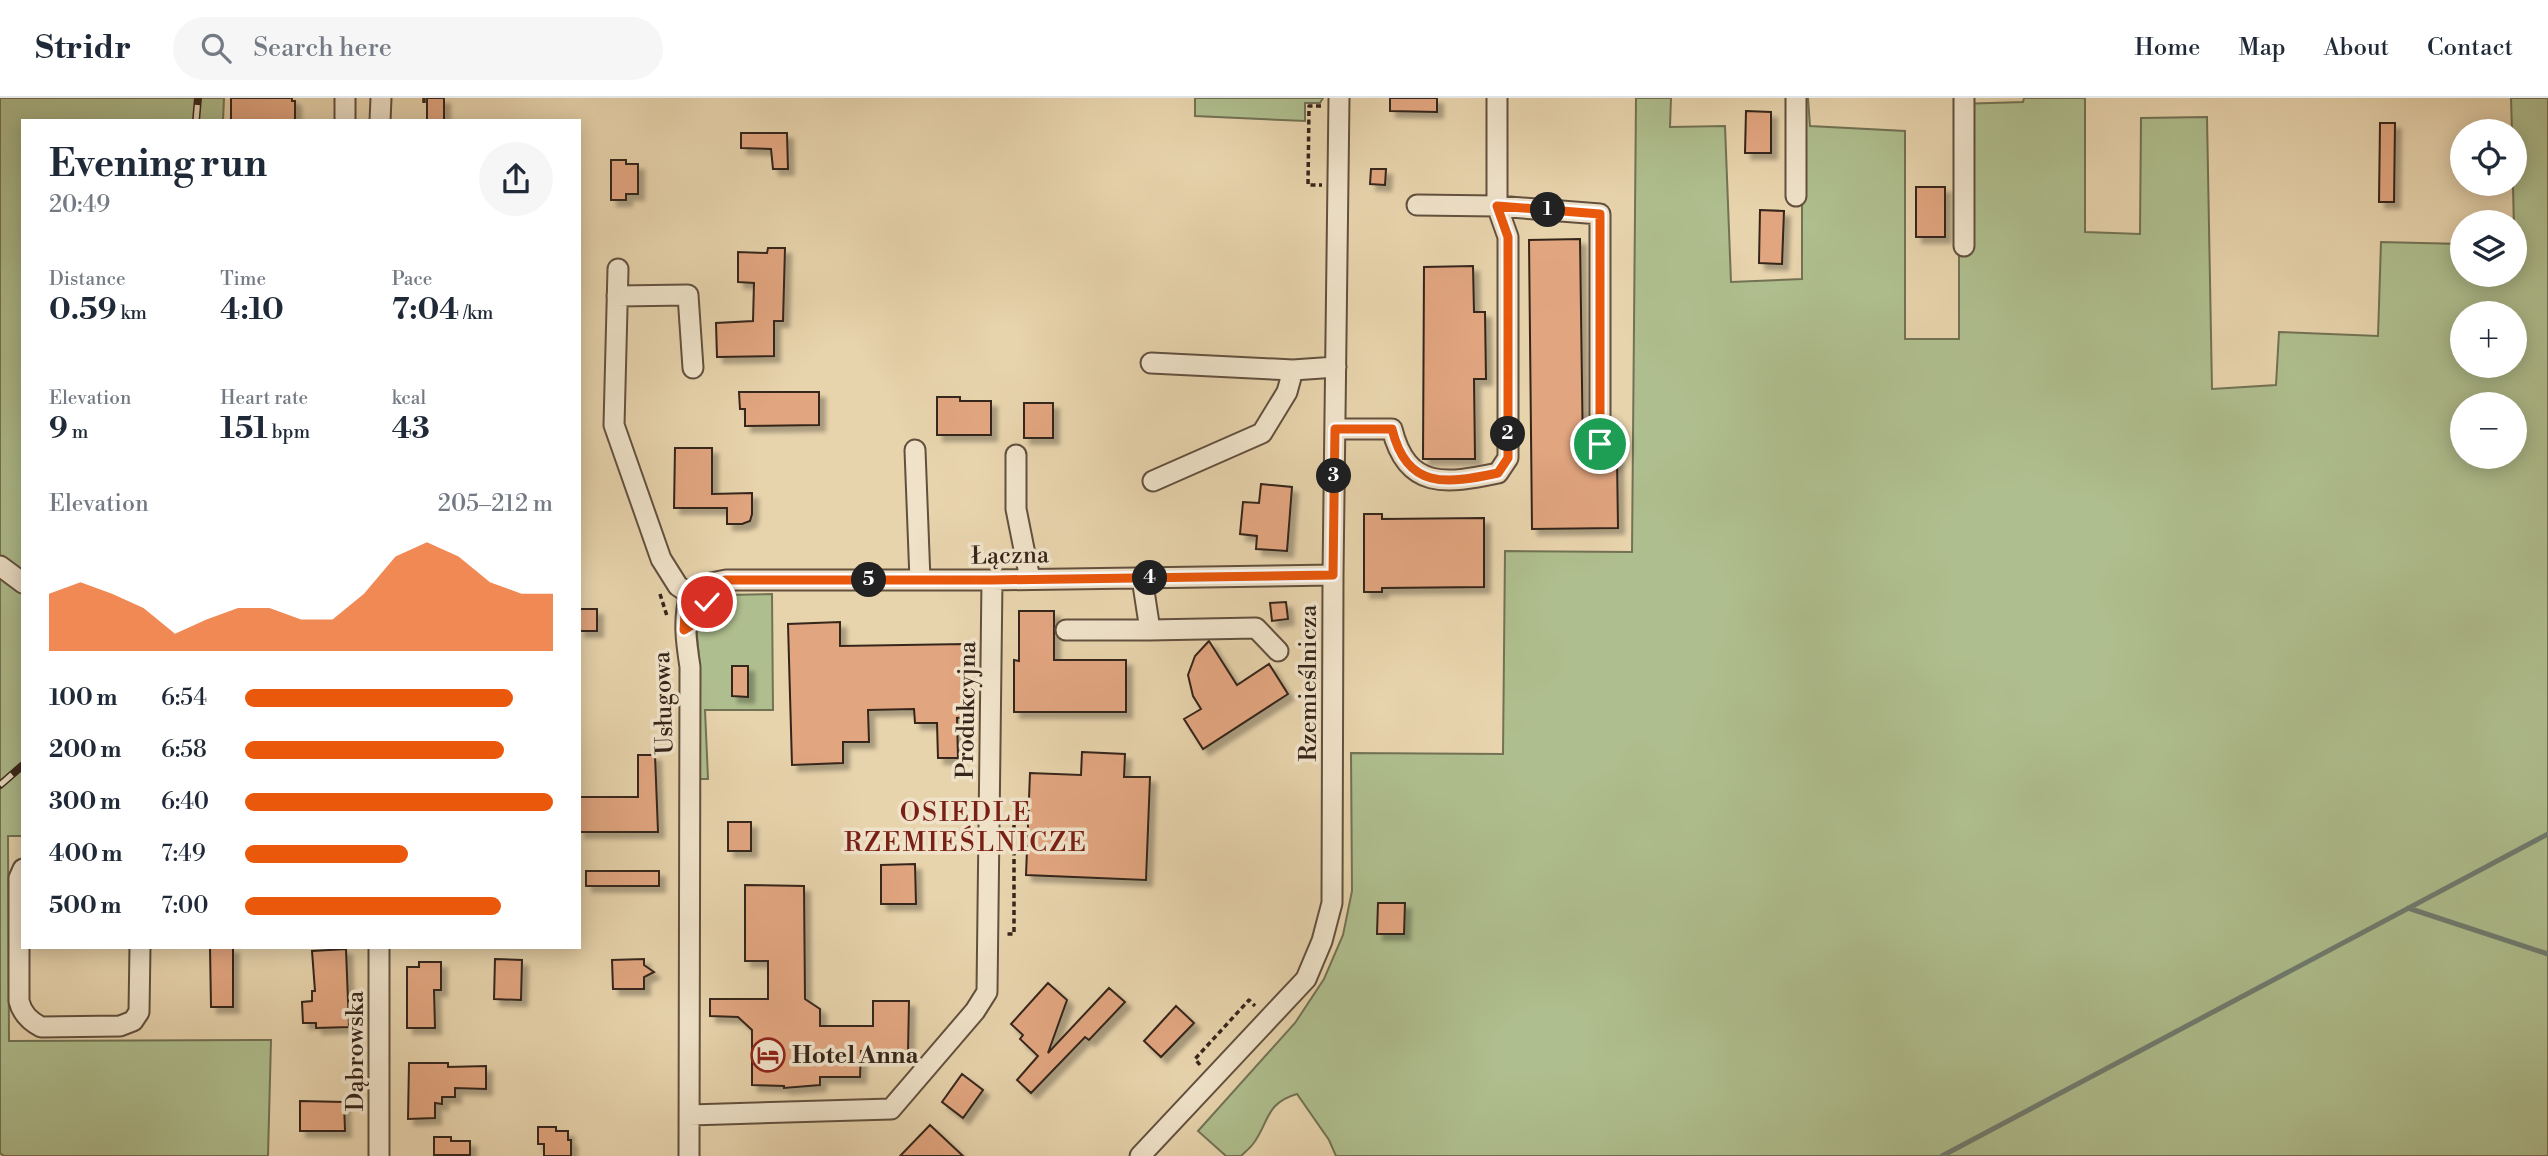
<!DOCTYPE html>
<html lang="en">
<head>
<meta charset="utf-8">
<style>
	body { margin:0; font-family:"Libre Bodoni",serif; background:#f6f6f7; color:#1f2937; height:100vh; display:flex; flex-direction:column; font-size:26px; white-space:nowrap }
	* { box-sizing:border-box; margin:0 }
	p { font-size:23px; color:#747a83 }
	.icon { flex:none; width:38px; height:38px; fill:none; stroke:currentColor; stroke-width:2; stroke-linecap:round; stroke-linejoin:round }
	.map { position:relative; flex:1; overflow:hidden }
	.drawer { position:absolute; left:21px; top:21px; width:560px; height:830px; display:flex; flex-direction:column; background:#fff; border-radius:0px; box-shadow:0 4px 18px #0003 }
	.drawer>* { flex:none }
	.fabs { position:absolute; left:2450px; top:21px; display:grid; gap:14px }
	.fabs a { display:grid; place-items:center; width:77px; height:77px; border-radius:50%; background:#fff; box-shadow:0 4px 18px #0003; font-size:35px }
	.pin { position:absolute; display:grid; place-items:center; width:60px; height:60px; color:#fff; margin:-30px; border:4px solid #fff; border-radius:50%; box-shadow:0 2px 7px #0007 }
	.km { position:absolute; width:35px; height:35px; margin:-18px; border-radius:50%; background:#222; color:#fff; font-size:19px; line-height:35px; text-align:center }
	.round { display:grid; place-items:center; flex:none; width:74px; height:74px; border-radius:37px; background:#f6f6f7 }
	.head { display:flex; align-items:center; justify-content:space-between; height:119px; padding:0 28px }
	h1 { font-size:38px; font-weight:700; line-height:52px }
	.stats { display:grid; grid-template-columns:repeat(3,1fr); gap:10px; height:119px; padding:7px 28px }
	.stats div { display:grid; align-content:center }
	.stats b { font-size:30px; font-weight:700 }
	.stats small { font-size:19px; font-weight:400 }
	.stats p { font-size:19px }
	.chart { height:196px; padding:14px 28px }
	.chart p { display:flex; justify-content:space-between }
	.chart svg { width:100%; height:126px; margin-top:7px; fill:#ea580c; opacity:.7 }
	ul { padding:0 28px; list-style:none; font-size:23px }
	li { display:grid; grid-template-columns:112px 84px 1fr; align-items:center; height:52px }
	li i { height:18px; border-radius:9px; background:#ea580c }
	header { display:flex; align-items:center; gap:42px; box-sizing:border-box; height:98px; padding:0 35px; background:#fff; border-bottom:2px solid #e0e1e3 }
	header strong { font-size:33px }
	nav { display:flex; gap:38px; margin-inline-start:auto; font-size:24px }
	.search { width:490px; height:63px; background:#f6f6f7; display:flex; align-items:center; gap:18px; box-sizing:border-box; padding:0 24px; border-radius:38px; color:#747a83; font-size:26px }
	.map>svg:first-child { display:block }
	.green { fill:#afbe8e; stroke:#727254; stroke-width:2; fill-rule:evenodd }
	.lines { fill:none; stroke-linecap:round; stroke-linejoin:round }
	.stream { stroke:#707d70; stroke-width:5 }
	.building { fill:#e1a57f; stroke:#36251a; stroke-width:2; filter:url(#shadow) }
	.minor-casing { stroke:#62503e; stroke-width:23 }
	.path { stroke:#36251a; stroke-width:3.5; stroke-dasharray:5 3.5; stroke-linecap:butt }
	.minor { stroke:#efe2c9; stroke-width:19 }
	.rail-casing { stroke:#36251a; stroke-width:8 }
	.rail { stroke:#efe2c9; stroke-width:5; stroke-dasharray:16; stroke-linecap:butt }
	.route-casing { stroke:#fff; stroke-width:14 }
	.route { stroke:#ea580c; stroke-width:9 }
	.labels { text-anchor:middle; stroke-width:7; stroke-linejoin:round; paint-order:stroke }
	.street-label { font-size:24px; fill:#36251a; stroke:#efe2c9 }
	.poi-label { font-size:24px; font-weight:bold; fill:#36251a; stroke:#efe2c9; text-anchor:start }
	.neighbourhood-label { font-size:26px; letter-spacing:2px; fill:#7a1f14; stroke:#efe2c9 }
</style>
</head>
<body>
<header>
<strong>Stridr</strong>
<div class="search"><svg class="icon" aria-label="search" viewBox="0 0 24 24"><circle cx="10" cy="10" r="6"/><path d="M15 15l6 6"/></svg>Search here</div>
<nav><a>Home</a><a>Map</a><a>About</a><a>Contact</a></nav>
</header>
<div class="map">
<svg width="2548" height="1058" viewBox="0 0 2548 1058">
	<defs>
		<filter id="shadow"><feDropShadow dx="6" dy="6" stdDeviation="2" flood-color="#0004"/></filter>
	</defs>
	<rect width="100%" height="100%" fill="#e7d3ac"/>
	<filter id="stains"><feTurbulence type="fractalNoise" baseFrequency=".00286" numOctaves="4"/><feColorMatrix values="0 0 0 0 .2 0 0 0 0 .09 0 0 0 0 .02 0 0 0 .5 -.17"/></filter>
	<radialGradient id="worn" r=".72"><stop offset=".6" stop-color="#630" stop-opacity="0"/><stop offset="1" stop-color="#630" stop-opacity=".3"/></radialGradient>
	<path class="green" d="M0,0H224L223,23H23V738H8L9,943L271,942L268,1058H4L0,1055Z
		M1195,0H1323L1320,5H1305V23L1195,18Z
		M1636,0H1671L1670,29L1725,28L1731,184L1802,181V0H1808L1810,28L1905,33V241H1959V6L2023,4L2024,0H2085V134L2140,136L2141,20L2207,19L2212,291L2276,287L2279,234L2378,238L2381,144L2462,146V177H2515L2513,86H2515V33H2512L2511,0H2548V1058H1336L1329,1042L1297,996C1265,1005 1269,1025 1253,1046C1250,1050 1245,1054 1241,1058H1226L1198,1033L1295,925L1324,881L1343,837L1352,793L1351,655L1503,656L1505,453L1632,454ZM2462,215H2515V268H2462ZM2462,306H2515V359H2462Z
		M772,496L773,612H705L708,681H700V569L696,527L706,509L728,497Z"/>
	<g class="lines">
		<path class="stream" d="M2408,810L2548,856
			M1942,1058L2548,736"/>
	</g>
	<path class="building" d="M231,0H292V3H295V23H231Z
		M427,0H444V23H427Z
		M1390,0H1437V14L1390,13Z
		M1746,13L1771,14V55H1745Z
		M2380,25H2395L2394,104H2379Z
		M741,35H787L788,71H773L771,51L741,50Z
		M611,62H626V66H638V96H626V102H611Z
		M1371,71H1386L1385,87L1370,86Z
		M1916,89H1945V139H1916Z
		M1760,112L1784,113L1782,166L1759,165Z
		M1580,141L1583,359H1617L1618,430L1532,431L1529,142Z
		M768,150H785L783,223H774V258L717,259L716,225L753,223L754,185L738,184V154L767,155Z
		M1473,168L1474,214H1485L1486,281H1474L1475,361H1423L1424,169Z
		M739,294H819V327L745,328V311H740Z
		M937,299H960V303H991V337H937Z
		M1024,305H1053V340H1024Z
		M675,350H712V396L752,395V416L750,423L742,426H727V410H674Z
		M1261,386L1292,389L1287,453L1256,451L1257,438L1240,436L1243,404L1259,405Z
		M1364,416H1382V421L1484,420V489L1382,490V494H1364Z
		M1286,504L1288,521L1272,523L1270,505Z
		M579,511H597V533H579Z
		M1019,513H1054V562H1126V614H1014V562L1019,563Z
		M840,524V548L966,546L967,619L957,620L958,660H938L937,625H915L914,611L868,612L869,644H843V665L792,667L788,526Z
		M1209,543L1237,587L1269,566L1288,596L1203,651L1184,621L1201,611L1193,598L1188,577L1195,558Z
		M732,568H748V599L732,598Z
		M1082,654L1125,656L1124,679H1150L1146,782L1026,777L1030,675L1081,677Z
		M638,657H655L658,734H579V699H638Z
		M728,724H751V753H728Z
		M915,766L916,806H881V767Z
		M586,773H659V788H586Z
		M745,787L804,788L805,901L820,911V928H873V903H909L908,954L861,953L860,979H820V987L784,990V988L752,987V932L738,919L710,918V901H768V863H745Z
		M1378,805H1405L1404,836H1377Z
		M210,849H233V909H211Z
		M346,851L349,929L316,930V925H303L302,904L312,903V893H315L312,853Z
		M495,861L522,862L521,902L494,901Z
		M644,861V867L654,874L644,879V891H613L612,862Z
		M419,864H441V892H434L435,930H407V869H419Z
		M1048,885L1067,902L1048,955L1109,890L1125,904L1089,942L1085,939L1031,995L1017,982L1038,958L1020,941L1023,937L1011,926Z
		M1176,908L1194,925L1161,959L1144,943Z
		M409,965H448V969L486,968V991L455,990V999H442V1006L435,1005V1020L408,1021Z
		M962,976L983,992L963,1020L942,1004Z
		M300,1003L344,1004L345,1033H300Z
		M930,1027L963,1058H900Z
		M538,1029H556V1033H568V1042H571V1058H544V1046H538Z
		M434,1039H451V1043H470V1057H434Z"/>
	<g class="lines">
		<defs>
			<path id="minor" d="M345,23V0
				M380,23L381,0
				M1796,98V0
				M1417,107L1497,108L1600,116V346
				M1964,148V0
				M618,171L614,327L661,461L678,488L690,496C683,522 686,543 690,569L689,1058
				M617,198L688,197L693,270
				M1151,265L1293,272
				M1335,331H1392C1407,392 1446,386 1498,375L1508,360V139L1497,108V0
				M915,352L920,482
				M1016,357V411L1030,481
				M1153,383L1262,335L1287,294L1293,272L1336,269
				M0,468L23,485
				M1142,480L1150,532L1256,530L1278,553
				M690,496L706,486L726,482H992L1333,477
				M1066,532H1150
				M23,771L19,780V903C22,916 30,923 41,929L120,928L133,923L139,914L140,849
				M690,1017L891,1011L975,913L987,894L992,482
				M379,1058V849
				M1140,1058L1306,881L1322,843L1332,805L1333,477L1339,0"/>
		</defs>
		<use href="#minor" class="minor-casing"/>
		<path class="path" d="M424,0V5H427
			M1321,8H1309L1308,87H1322
			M660,496L667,518
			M1006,718H1014V836H1007
			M1200,967L1195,961L1249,902L1255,908"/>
		<use href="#minor" class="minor"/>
		<defs>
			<path id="rail" d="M196,23L198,0
				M0,687L23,667"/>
		</defs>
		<use href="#rail" class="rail-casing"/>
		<use href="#rail" class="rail"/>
	</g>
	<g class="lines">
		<defs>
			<path id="route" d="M707,504L698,514L697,524L684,532L685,516L690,496L706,486L726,482H992L1333,477L1335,331H1392C1407,392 1446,386 1498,375L1508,360V139L1497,108L1600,116V346"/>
		</defs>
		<use href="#route" class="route-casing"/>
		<use href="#route" class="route"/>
	</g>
	<defs>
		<symbol id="hotel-ring" viewBox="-11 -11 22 22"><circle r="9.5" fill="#efe2c9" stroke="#8f2418" stroke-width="1.5"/><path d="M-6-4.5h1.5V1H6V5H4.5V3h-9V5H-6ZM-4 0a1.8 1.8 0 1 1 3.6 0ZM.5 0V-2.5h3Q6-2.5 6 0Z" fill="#8f2418"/></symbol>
	</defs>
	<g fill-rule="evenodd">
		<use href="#hotel-ring" x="749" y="938" width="38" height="38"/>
	</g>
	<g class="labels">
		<g class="street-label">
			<text transform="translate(1010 457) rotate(-1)" y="8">Łączna</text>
			<text transform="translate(1308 585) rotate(-90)" y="8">Rzemieślnicza</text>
			<text transform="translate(663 605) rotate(-92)" y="8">Usługowa</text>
			<text transform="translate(966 612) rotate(-89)" y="8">Produkcyjna</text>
			<text transform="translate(355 953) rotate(-90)" y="8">Dąbrowska</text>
		</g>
		<g class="poi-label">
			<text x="792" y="965">Hotel Anna</text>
		</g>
		<g class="neighbourhood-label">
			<text x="966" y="723">OSIEDLE<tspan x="966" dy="30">RZEMIEŚLNICZE</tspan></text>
		</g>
	</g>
	<rect width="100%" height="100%" filter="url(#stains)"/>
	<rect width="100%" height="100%" fill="url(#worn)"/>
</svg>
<div class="fabs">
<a><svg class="icon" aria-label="locate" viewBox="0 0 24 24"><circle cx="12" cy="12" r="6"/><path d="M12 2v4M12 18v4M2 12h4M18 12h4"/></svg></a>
<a><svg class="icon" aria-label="layers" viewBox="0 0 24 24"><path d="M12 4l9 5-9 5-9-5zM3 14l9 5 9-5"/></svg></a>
<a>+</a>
<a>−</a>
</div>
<div class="pin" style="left:1600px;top:346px;background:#1e9e55"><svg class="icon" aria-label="arrive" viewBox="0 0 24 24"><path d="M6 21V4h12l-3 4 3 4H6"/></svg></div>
<div class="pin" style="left:707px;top:504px;background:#d93025"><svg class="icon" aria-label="check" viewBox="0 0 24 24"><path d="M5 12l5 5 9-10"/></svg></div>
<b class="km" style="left:1548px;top:112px">1</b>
<b class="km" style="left:1508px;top:336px">2</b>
<b class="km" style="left:1334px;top:378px">3</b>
<b class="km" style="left:1150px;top:480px">4</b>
<b class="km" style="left:869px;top:482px">5</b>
<section class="drawer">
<div class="head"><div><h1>Evening run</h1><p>20:49</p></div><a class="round"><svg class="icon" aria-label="share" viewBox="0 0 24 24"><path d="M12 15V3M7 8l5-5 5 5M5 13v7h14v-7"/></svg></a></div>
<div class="stats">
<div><p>Distance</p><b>0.59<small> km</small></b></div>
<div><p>Time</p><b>4:10</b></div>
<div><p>Pace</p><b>7:04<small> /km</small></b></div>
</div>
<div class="stats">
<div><p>Elevation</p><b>9<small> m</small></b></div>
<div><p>Heart rate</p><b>151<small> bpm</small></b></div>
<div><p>kcal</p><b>43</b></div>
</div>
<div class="chart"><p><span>Elevation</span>205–212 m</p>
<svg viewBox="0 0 160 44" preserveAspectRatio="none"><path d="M0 44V24L10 20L20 24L30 29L40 38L50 33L60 29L70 29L80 33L90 33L100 24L110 11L120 6L130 11L140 20L150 24L160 24V44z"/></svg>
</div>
<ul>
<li><b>100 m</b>6:54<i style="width:87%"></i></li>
<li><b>200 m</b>6:58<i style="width:84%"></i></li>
<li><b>300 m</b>6:40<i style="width:100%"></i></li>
<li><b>400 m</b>7:49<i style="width:53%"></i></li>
<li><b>500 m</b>7:00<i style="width:83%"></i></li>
</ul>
</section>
</div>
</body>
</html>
